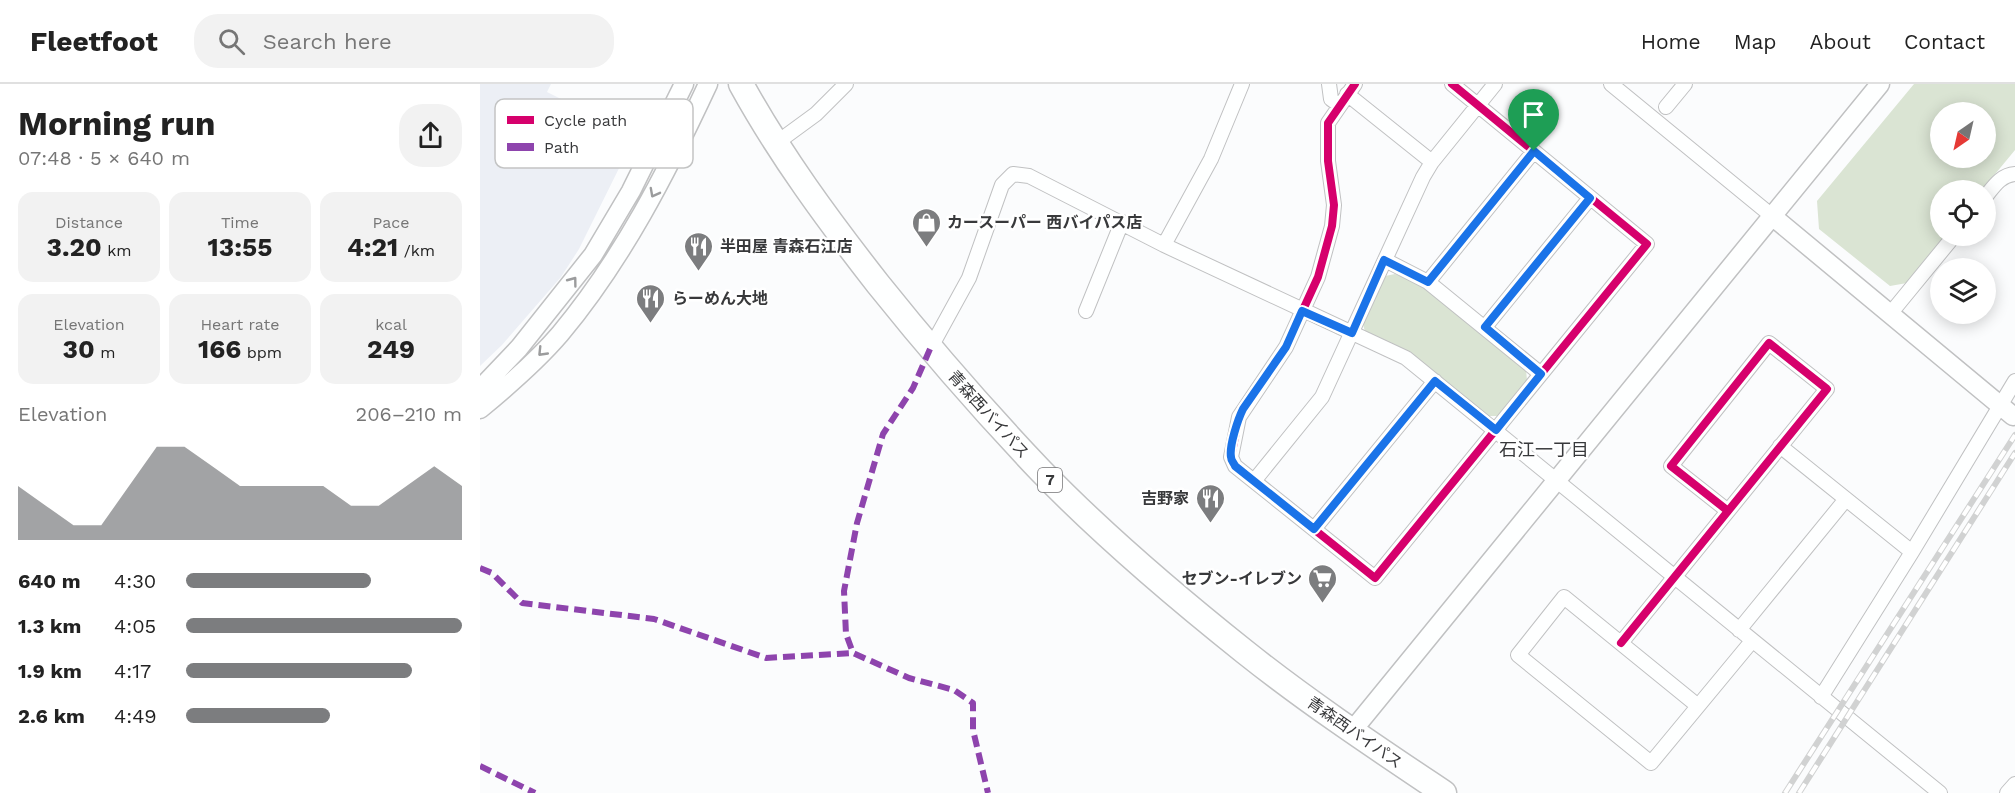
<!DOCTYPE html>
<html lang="en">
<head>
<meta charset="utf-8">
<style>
	body { margin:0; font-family:"Work Sans","Noto Sans JP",sans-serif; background:#f2f2f2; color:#222; height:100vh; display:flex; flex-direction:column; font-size:22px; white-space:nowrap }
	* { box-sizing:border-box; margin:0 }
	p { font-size:20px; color:#767676 }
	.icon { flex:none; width:33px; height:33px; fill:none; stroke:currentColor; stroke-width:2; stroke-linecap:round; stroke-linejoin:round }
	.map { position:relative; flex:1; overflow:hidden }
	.drawer { display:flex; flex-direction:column; background:#fff; width:480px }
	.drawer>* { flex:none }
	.needle { width:39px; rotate:214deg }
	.buttons { position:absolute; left:1450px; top:18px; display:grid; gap:12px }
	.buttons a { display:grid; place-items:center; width:66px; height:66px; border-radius:50%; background:#fff; box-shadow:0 3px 15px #0003; font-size:30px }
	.pin { position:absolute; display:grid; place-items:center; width:51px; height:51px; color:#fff; margin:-62px -26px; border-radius:50% 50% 50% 0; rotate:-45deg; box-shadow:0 0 6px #0007 }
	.pin .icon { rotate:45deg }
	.round { display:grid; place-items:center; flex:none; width:63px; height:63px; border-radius:24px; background:#f2f2f2 }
	.head { display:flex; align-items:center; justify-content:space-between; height:102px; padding:0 18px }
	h1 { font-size:33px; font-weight:700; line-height:45px }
	.figures { display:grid; grid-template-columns:repeat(3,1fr); gap:9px; height:102px; padding:6px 18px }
	.figures div { display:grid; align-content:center; border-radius:15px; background:#f2f2f2; text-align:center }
	.figures b { font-size:26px; font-weight:700 }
	.figures small { font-size:16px; font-weight:400 }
	.figures p { font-size:16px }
	.chart { height:168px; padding:12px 18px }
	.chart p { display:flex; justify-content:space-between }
	.chart svg { width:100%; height:108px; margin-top:6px; fill:#7c7d7f; opacity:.7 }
	ul { padding:0 18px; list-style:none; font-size:20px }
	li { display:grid; grid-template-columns:96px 72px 1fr; align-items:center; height:45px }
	li i { height:15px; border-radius:8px; background:#7c7d7f }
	header { display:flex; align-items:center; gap:36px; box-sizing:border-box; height:84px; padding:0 30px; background:#fff; border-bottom:2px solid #e0e0e0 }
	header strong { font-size:28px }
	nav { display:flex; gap:33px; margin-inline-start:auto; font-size:21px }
	.search { width:420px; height:54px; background:#f2f2f2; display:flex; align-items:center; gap:15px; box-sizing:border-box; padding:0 21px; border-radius:24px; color:#767676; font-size:22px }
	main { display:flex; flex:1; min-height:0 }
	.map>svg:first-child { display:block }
	.built { fill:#eceff5 }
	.green { fill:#dae4d3; fill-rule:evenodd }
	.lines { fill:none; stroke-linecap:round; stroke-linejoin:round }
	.minor-casing { stroke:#c0c1c2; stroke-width:16 }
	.tertiary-casing { stroke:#c0c1c2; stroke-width:21 }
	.trunk-casing { stroke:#c0c1c2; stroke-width:27 }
	.minor { stroke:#feffff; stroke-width:14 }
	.tertiary { stroke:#feffff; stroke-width:18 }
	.trunk { stroke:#feffff; stroke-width:24 }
	.rail-casing { stroke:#d1d2d2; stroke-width:6 }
	.rail { stroke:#fff; stroke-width:4; stroke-dasharray:11; stroke-linecap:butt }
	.quiet { stroke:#8e44ad; stroke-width:6; stroke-dasharray:12 6; stroke-linecap:butt }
	.cycleway-casing { stroke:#fff; stroke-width:11 }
	.cycleway { stroke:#d6006c; stroke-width:8 }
	.oneway { stroke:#9b9c9d }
	.route-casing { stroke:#fff; stroke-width:12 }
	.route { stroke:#1a73e8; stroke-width:8 }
	.labels { text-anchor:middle; stroke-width:5; stroke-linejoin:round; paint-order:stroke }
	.shield { fill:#fff; stroke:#747476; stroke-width:1.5 }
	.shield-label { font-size:15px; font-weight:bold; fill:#38393b }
	.poi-label { font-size:16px; font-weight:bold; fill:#38393b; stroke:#fff; text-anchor:start }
	.street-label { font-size:16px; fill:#38393b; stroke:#fff }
	.neighbourhood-label { font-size:18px; fill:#38393b; stroke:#fff }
	.key { fill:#fff; stroke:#c3c4c4; stroke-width:1.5 }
	.key-label { font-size:16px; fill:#38393b }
</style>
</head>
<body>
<header>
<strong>Fleetfoot</strong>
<div class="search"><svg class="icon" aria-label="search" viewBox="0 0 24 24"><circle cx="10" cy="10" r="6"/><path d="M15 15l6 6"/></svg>Search here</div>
<nav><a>Home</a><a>Map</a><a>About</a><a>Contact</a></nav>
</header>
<main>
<section class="drawer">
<div class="head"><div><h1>Morning run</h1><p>07:48 · 5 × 640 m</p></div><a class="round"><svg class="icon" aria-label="share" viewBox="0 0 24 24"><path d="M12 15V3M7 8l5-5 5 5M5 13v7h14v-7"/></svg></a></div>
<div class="figures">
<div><p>Distance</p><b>3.20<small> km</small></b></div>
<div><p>Time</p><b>13:55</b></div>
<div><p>Pace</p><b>4:21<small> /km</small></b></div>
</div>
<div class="figures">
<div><p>Elevation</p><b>30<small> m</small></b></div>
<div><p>Heart rate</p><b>166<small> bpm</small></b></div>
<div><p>kcal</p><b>249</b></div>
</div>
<div class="chart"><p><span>Elevation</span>206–210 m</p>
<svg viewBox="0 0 160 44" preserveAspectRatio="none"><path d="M0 44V22L10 30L20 38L30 38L40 22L50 6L60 6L70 14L80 22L90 22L100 22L110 22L120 30L130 30L140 22L150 14L160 22V44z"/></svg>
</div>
<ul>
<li><b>640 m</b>4:30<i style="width:67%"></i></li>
<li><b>1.3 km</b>4:05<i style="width:100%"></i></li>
<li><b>1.9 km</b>4:17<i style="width:82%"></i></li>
<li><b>2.6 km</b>4:49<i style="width:52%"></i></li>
</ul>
</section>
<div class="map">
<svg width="1535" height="709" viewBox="0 0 1535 709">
	<rect width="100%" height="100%" fill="#fbfcfd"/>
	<path class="built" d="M0,0H71L67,8L155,52L99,165L81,193L22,261L0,282Z"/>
	<path class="green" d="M1434,0H1535V66L1502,106H1461V152H1465L1427,199L1410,202L1339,145L1337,117ZM1461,28H1506V74H1461Z
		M915,190L943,202L1046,286L1047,296L1020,332H1007L885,248L883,240L905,192Z"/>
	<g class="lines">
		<defs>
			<path id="minor" d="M849,0L851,15L859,21
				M875,0L848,39V77L854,121L852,142L838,193L806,263L759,333L751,373L755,382L895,494L1167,160L972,0
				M1131,0L1292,132
				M867,10L952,78
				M1186,23L1205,0
				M295,60L336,30L366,0
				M1506,112C1514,102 1521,91 1535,90
				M684,161L926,274L1460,709
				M905,176L948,198L1061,290
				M948,198L1054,67
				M606,227L642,138
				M1410,230L1474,152
				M1005,243L1110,114
				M450,265L489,194L522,101L533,90L549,92L684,161L731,75L762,0
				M1300,362L1432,468
				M774,397L842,313L943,93L952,78L1015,0
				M834,445L955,297
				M1259,546L1366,415
				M1141,559L1347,305L1289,259L1191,382L1248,427
				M1341,613L1432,468L1535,297
				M1218,622L1084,513L1038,571L1171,679L1272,557
				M1527,709L1535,700"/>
			<path id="tertiary" d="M1292,132L1533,332
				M0,305L39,264L113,171L151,107L204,0
				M0,325C28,302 56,278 80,250C142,176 187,88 228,0
				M872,647L1400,0"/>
			<path id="trunk" d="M261,0C300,71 348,136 398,200C450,265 504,327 561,387C623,451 696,513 765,568C829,619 897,664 964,709"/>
		</defs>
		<use href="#minor" class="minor-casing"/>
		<use href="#tertiary" class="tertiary-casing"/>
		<use href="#trunk" class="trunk-casing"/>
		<use href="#minor" class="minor"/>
		<use href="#tertiary" class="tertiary"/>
		<use href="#trunk" class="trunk"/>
		<defs>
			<path id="rail" d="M1305,709L1535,351
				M1319,709L1535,369"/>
		</defs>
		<use href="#rail" class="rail-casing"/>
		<use href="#rail" class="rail"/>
		<path class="quiet" d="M450,265L433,304L403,350L377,439L364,507L366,550L373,569L429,594L474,606L493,619V646L508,709
			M0,484L12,489L42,519L174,535L286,574L373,569
			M0,682L55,709"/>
		<defs>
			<path id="cycleway" d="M875,0L848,39V77L854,121L852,142L838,193L806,263L759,333L751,373L755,382L895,494L1167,160L972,0
				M1141,559L1347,305L1289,259L1191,382L1248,427"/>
		</defs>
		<use href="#cycleway" class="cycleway-casing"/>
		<use href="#cycleway" class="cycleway"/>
	</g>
	<defs><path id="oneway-chevron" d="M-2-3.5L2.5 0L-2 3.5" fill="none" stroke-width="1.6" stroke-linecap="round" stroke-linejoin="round" transform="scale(1.5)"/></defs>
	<g class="oneway">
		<use href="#oneway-chevron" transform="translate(174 109) rotate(118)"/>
		<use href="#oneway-chevron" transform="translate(93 197) rotate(-53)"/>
		<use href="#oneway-chevron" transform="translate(62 268) rotate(134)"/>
	</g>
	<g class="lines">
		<defs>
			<path id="route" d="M1054,67L1110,114L1005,243L1061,290L1016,346L955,297L834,445L755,382C754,379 751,377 751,373C749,362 758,335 763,325L806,263L822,227L872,249L904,176L948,198Z"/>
		</defs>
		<use href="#route" class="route-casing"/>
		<use href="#route" class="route"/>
	</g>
	<defs>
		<symbol id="shop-pin" viewBox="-11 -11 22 30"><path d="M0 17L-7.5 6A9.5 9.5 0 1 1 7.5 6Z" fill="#7c7d7f" stroke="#fff"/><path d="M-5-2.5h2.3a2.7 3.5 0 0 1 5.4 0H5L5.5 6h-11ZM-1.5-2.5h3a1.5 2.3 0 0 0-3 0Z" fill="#fff"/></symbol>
		<symbol id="restaurant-pin" viewBox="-11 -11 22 30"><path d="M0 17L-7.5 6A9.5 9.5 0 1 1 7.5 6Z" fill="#7c7d7f" stroke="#fff"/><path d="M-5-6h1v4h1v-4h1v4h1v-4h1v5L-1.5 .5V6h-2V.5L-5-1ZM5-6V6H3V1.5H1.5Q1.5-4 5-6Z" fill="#fff"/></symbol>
		<symbol id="supermarket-pin" viewBox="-11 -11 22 30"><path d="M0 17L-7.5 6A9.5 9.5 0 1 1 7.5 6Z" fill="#7c7d7f" stroke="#fff"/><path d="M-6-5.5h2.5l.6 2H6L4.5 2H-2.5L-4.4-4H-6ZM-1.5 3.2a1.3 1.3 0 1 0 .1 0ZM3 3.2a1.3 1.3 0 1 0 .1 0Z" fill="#fff"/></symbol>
	</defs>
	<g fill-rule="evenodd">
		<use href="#shop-pin" x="430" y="122" width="33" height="45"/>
		<use href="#restaurant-pin" x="202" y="146" width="33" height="45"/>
		<use href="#restaurant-pin" x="154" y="198" width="33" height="45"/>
		<use href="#restaurant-pin" x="714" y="398" width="33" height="45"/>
		<use href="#supermarket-pin" x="826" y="478" width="33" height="45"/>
	</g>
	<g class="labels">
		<rect class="shield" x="558" y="384" width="24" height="24" rx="4.5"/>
		<g class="shield-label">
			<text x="570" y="401">7</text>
		</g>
		<g class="poi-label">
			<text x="467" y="144">カースーパー 西バイパス店</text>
			<text x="240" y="168">半田屋 青森石江店</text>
			<text x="192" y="220">らーめん大地</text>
			<text x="709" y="420" text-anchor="end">吉野家</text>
			<text x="822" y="500" text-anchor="end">セブン-イレブン</text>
		</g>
		<g class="street-label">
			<text transform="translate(509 330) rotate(48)" y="6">青森西バイパス</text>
			<text transform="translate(875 648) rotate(35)" y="6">青森西バイパス</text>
		</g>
		<g class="neighbourhood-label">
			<text x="1064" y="372">石江一丁目</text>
		</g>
	</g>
	<rect x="15" y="15" width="198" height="69" rx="9" class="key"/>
	<rect x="27" y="32" width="27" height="8" fill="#d6006c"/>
	<rect x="27" y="59" width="27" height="8" fill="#8e44ad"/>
	<g class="key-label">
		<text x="64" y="42">Cycle path</text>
		<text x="64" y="69">Path</text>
	</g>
</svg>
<div class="buttons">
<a><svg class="needle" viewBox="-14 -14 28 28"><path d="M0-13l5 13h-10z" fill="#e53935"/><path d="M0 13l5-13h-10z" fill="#767676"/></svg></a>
<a><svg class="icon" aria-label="locate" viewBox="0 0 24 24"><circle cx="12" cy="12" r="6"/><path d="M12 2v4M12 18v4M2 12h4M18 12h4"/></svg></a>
<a><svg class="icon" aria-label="layers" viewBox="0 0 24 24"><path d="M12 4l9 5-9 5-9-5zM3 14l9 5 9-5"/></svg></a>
</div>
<div class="pin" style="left:1054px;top:67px;background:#1e9e55"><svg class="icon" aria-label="arrive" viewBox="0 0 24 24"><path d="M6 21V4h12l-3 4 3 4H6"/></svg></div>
</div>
</main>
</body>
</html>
